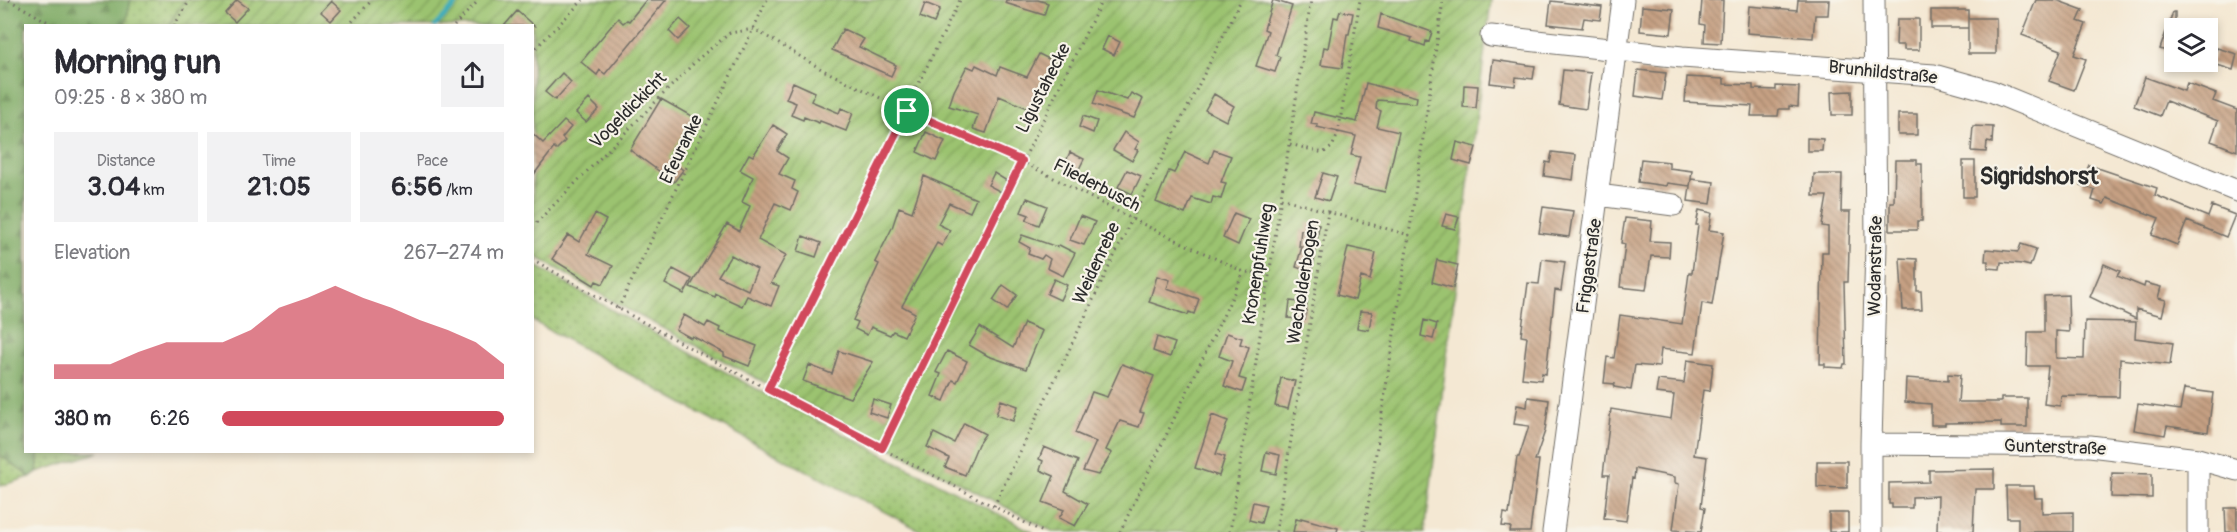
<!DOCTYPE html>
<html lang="en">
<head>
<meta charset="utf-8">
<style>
	body { margin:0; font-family:Pangolin,sans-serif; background:#f2f2f3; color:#2b2b33; height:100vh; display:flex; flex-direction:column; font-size:22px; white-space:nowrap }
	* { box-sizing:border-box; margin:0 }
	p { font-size:20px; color:#7c7c81 }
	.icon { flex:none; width:33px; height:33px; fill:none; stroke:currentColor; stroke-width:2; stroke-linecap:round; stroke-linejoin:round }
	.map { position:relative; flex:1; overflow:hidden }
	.drawer { position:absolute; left:24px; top:24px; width:510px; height:429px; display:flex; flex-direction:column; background:#fff; border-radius:0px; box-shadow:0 3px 9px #0003 }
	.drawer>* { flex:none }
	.buttons { position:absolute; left:2164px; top:18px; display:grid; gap:12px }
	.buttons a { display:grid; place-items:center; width:54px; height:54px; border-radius:0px; background:#fff; box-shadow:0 3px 9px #0003; font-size:30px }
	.pin { position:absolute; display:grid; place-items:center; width:51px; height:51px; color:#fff; margin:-26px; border:3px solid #fff; border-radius:50%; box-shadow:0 2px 6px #0007 }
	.round { display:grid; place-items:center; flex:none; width:63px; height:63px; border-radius:0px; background:#f2f2f3 }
	.summary { display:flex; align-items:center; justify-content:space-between; height:102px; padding:0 30px }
	h1 { font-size:33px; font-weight:800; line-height:45px }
	.metrics { display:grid; grid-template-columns:repeat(3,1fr); gap:9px; height:102px; padding:6px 30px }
	.metrics div { display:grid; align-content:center; border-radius:0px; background:#f2f2f3; text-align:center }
	.metrics b { font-size:26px; font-weight:800 }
	.metrics small { font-size:16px; font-weight:400 }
	.metrics p { font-size:16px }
	.chart { height:168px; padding:12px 30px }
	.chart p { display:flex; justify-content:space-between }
	.chart svg { width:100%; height:108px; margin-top:6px; fill:#d1495b; opacity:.7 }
	ul { padding:0 30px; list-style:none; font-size:20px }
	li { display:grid; grid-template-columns:96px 72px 1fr; align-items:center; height:45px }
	li i { height:15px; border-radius:8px; background:#d1495b }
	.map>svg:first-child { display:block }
	.grass { fill:url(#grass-dots); stroke:#63774d; stroke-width:1.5 }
	.forest { fill:url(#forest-firs); stroke:#546a46; stroke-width:1.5 }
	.garden { fill:url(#garden-furrows); stroke:#63774d; stroke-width:1.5 }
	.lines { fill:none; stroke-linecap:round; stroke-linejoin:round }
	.stream { stroke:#3fadbc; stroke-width:4.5 }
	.building { fill:url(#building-back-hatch); fill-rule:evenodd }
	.minor-casing { stroke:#716d66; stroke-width:23 }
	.path { stroke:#716d66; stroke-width:3; stroke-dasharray:1.5 4.5; stroke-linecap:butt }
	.minor { stroke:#fff; stroke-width:21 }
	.route-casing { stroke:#fff; stroke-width:12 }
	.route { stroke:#d1495b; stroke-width:8 }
	.labels { text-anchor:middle; stroke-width:4.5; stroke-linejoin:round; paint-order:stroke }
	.street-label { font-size:18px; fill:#2b2b2b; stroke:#f7f3e8 }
	.district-label { font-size:24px; font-weight:bold; fill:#2b2b2b; stroke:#f7f3e8 }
</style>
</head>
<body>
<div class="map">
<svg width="2237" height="532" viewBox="0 0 2237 532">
	<defs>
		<pattern id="grass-dots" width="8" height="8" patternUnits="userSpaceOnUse" patternTransform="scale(1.5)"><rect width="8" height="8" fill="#9bc36f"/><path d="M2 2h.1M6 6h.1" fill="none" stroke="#7f9f5b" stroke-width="1.8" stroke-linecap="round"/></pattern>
		<pattern id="forest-firs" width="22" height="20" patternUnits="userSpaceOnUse" patternTransform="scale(1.5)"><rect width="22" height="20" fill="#7ca962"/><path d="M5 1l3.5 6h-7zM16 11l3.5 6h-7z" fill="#668a51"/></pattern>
		<pattern id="garden-furrows" width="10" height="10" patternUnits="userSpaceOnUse" patternTransform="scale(1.5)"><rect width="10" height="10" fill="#9bc36f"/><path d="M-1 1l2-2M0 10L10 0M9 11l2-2" fill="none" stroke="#7f9f5b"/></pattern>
		<pattern id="building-back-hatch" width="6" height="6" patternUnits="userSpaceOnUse" patternTransform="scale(1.5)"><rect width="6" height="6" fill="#c6a083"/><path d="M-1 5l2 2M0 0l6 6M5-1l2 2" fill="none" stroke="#a1836b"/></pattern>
	</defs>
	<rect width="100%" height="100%" fill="#f7f3e8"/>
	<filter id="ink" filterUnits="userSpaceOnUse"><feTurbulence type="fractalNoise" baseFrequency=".0167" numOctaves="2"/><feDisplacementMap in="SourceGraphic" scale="12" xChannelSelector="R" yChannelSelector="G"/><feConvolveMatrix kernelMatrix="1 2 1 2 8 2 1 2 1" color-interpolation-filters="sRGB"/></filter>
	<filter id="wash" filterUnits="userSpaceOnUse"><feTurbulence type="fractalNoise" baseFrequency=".008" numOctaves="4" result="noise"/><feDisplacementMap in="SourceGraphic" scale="24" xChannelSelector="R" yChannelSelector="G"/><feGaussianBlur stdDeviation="1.35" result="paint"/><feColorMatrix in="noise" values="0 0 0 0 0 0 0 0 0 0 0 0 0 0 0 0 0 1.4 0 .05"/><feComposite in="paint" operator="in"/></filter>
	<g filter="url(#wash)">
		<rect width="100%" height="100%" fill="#f4e8d3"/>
		<path class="grass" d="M131,0H185L168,25L125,26Z
			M533,264L617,313L766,394L1033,532H923L769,451L533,321Z
			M39,452H99L37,472Z
			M0,455L30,477L0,486Z"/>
		<path class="forest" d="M0,0H131L125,25L26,26V452H39L37,472L30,477L0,455Z"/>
		<path class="garden" d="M185,0H1491L1425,532H1054L773,387L623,307L533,255L532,26H168Z"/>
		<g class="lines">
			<path class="stream" d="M435,26L460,0"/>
		</g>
		<g id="blocks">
			<path class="building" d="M237,0L248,8L235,22L225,13Z
				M646,0H666L605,74L600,70L597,75L581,62L618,18L623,23L627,20L629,21Z
				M1006,0H1038L1048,3L1044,15L1005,3Z
				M1273,0L1292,6L1276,55L1280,57L1275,72L1256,66L1268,31L1264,29Z
				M1702,0H1723L1721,43L1704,42L1705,25L1700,24Z
				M1798,0H1829L1828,15H1815L1813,38L1747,33L1749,6L1797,10Z
				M2036,0H2056L2083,10L2078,21L2086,24L2074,55L2086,59L2074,90L2049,81L2061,50L2022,35Z
				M331,1L341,10L331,21L321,12Z
				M1551,1L1602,7L1600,20L1584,18L1582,28L1548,24Z
				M925,3L940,9L934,23L920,17Z
				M1642,6L1674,9L1671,34L1640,31Z
				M1931,10H1968V28H1931Z
				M517,11L534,26H504Z
				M1340,11L1353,13L1349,34H1347L1342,68L1321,65L1324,47L1328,48L1334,17L1338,18Z
				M2173,12H2175V54L2160,49Z
				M1381,14L1432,32L1429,42L1426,41L1425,46L1411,41L1412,38L1378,28Z
				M1968,18H1996V54H1968Z
				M680,19L690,28L678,40L669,31Z
				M1897,19H1919V50H1904V45H1896Z
				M843,29L864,39L859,47L896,65L891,76L832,50Z
				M1108,36L1120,42L1114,55L1102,49Z
				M2217,48L2237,54L2233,70L2211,63Z
				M1039,54L1055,62L1046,78L1044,77L1030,109L999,96L986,133L973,129L978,115L949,106L954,91L967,66L974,69L976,65L997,75L1000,67L1027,77Z
				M1493,60L1535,66L1533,79L1516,77L1515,86L1490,83Z
				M1563,70L1591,73L1586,109L1559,105Z
				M1638,70L1666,73L1662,100L1635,96Z
				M562,73L571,82L555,100L545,92Z
				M1687,77L1724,79V84L1753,85V89L1776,90V86L1799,87L1798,107L1789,106V109H1779L1778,116H1751L1752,106L1685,102Z
				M2145,77L2184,91L2187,83L2216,94L2213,101L2237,110V151L2211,141L2218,121L2166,101L2160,116L2134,106Z
				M793,82L815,92L811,101L839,113L841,108L853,113L846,131L820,121L819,123L804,117L803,120L791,115L796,103L786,99Z
				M1366,83L1417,97L1416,103L1377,100L1376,109L1381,111L1377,127L1399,132L1385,192L1353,185L1360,157L1351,155L1356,136L1317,127L1318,125L1311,124L1314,112L1357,122Z
				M1464,85L1478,86L1476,108L1463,107Z
				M1098,90L1127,100L1131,93L1143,99L1134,118L1093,104Z
				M1852,91V115H1832L1831,92Z
				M1214,94L1234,106L1226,121L1205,110Z
				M589,99L599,109L586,122L576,113Z
				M661,99L693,117L669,159L683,170L674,182L630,150Z
				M1898,114H1917V135H1898Z
				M1083,116L1097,121L1093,133L1079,127Z
				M564,121L571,127L562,138L565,141L556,150L554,148L532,177V133L543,143Z
				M773,125L787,134L777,151L788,158L779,174L795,181L792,189L798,192L791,210L775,203L758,240L786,255L771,283L779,286L771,306L747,296L742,306L716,294L715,297L690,287L727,224L739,231L750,206L742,202L753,177L740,170L749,154L753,156ZM731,255L757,269L748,290L718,276Z
				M1973,126L1993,127L1992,143L1987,142L1986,152L1971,151Z
				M926,132L945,141L936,161L917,152Z
				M1124,132L1139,142L1135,149L1138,150L1132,161L1113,150Z
				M1807,138L1823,139L1822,151H1807Z
				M1457,142L1476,147L1471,165L1453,160Z
				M1214,150L1231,156L1221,182L1226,183L1221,199L1213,197L1211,204L1192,198L1185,214L1156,202L1169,171L1174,173L1185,152L1209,163Z
				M1070,152L1084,159L1077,173L1064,166Z
				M1552,152L1576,155L1573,180L1544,176L1546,162L1550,163Z
				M1641,159L1669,162V168L1692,171L1690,186L1667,183L1666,186L1638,182Z
				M1895,160H1917V164H1922V221H1917V230H1890V202H1894Z
				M1963,161H1975V197H1963Z
				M2089,165L2157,188L2155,195L2208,217L2212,206L2235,215L2226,237L2187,221L2177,245L2152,235L2159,218L2107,198L2104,204L2092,200L2095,190L2081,185Z
				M1127,170L1141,176L1132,194L1118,187Z
				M994,173L1007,181L1001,192L988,185Z
				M1323,173L1337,177L1329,201L1315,197Z
				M1814,174H1842L1841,212H1850L1848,282H1844L1846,364H1844L1843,368L1825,367V364H1820L1822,252H1828V227L1822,226L1827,196H1813Z
				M924,176L976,199L970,212L949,203L938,224L950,230L942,246L937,243L902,306L915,313L904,336L893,331L890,335L871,327L867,335L855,329L858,322L853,320L879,264L875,262L892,228L899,207L912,212Z
				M1691,179L1714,182L1711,204L1688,201Z
				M1027,198L1047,206L1039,225L1026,220L1029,215L1021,212Z
				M1543,207L1573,211L1569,237L1539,233Z
				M1699,210L1712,213L1709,230L1724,232L1712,305L1702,303L1695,353L1661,349L1659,367L1635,365L1631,390L1614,387L1615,384L1604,383L1607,357L1614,358L1620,315L1682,324L1689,273H1692L1698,225H1696Z
				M1234,213L1249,219L1238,245L1223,238Z
				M595,214L606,220L588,254L613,266L603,284L596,281L594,285L552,259L568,235L579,242Z
				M1446,214L1459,217L1455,229L1442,226Z
				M1080,216L1095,222L1084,245L1070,240Z
				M1625,218L1652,221L1650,241L1670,242L1669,257L1651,256L1646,290L1620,287L1625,244L1621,243Z
				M1306,223L1319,225L1315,257L1311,272L1296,267L1302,247H1299L1301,230H1306Z
				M1022,235L1057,247L1059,245L1075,253L1063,276L1047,268L1050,259L1044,255L1041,259L1028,254L1030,248L1019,242Z
				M803,236L821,243L816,257L798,251Z
				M2021,244L2036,249L2030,266L2022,264L2001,262L2000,269L1988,268V261H1985L1986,249L2018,252Z
				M1348,247L1376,253L1370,280L1361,277L1355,300L1337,295Z
				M1900,258L1917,259V291H1921L1922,310H1903Z
				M1542,259L1565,262L1561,291L1555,290L1546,374L1542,373L1541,380L1522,378L1527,337L1521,336L1528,283L1539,284Z
				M1437,260L1458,265L1453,288L1432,282Z
				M2104,264L2120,271L2117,276L2144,287L2145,283L2161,287L2158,298L2166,300L2162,316L2136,309V319L2090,297Z
				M673,269L692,279L684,294L665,284Z
				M1157,276L1170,280L1167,288L1199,299L1194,314L1189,312L1188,315L1149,302Z
				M1054,279L1067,285L1060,300L1047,294Z
				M1003,285L1017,295L1007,310L993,300Z
				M2068,295L2069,332L2056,331V358L2084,359L2085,321L2136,322L2135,338L2173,343L2170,365L2120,359L2119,397L2061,396L2060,406L2044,404L2048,366H2027L2028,332H2044V296Z
				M1290,301L1307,303L1305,320L1288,318Z
				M1360,311L1372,312L1369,330L1357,328Z
				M684,315L705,327L708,322L720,328L719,331L757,346L749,366L724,356V353L692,336L691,338L676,330Z
				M1424,320L1437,324L1433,339L1421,336Z
				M1024,323L1042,331L1026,369L988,356L969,345L980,327L1013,348Z
				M1227,333L1242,338L1240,344L1249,347L1239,378L1246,380L1242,392L1224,386L1232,361L1219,356Z
				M1157,337L1175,343L1170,357L1153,351Z
				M839,351L873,362L850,398L803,381L809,365L832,374Z
				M947,351L967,361L957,382L953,380L944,401L932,396L941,374L936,372Z
				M1687,360L1713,364L1710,391L1703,390L1694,455L1707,457L1701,507L1705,508L1701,532L1673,530L1679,484L1675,483V477L1635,469L1634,479L1632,478L1626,521L1604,518L1609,475H1603L1611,409L1671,419L1674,395L1656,393L1658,380L1684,383Z
				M1122,364L1154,376L1140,412L1144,413L1139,427L1120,421L1106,450L1112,453L1098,475L1083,471L1096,442L1075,433L1092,392L1107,397Z
				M1948,374L1960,375L1958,402H2001V398H2027V427H2001V422L1945,423V425H1931V404L1905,402L1906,378L1948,381Z
				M1281,378L1295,381L1288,409L1275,406Z
				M2184,389L2213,393L2208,432L2167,426L2165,435L2134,430L2138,404L2180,410Z
				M1528,397L1549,400L1545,431L1535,460H1539L1530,532H1510L1511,527L1502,526L1504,513L1509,514L1517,457H1519L1529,426L1514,424L1517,405L1527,407Z
				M873,399L891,405L887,418L869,412Z
				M1001,400L1018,406L1013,421L996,415Z
				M1212,415L1228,421L1216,454L1225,457L1219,476L1195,468Z
				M964,423L985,434L978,444L965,475L945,467L949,458L927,447L934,433L954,443Z
				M1044,447L1078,461L1065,491L1088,504L1075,526L1059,518L1064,510L1043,502L1054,476L1040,470L1043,461L1039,459Z
				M1266,452L1280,455L1276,474L1262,471Z
				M1817,461H1847V488L1817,487Z
				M1994,469V489H1975L1973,532L1937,531L1938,496L1912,497V508H1892V504H1889V483L1929,482V470Z
				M2112,473L2152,474V498L2111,497Z
				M2006,486H2034L2035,498H2042V513L2073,512V532H2018V518H2007Z
				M1253,502L1266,505L1261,523L1249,520Z
				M2225,508H2237V532H2226Z
				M1829,513H1848V532H1829Z
				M1301,518L1338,528L1337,532H1293L1296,519L1301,520Z"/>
		</g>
	</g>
	<g filter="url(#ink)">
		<use href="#blocks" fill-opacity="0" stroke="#716d66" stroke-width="1.5"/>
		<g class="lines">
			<defs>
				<path id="minor" d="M1491,36L1682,57L1934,75L1991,91L2237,191
					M1598,195L1674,205
					M1871,444L2090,446L2198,459L2237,470
					M1553,532L1623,0
					M1871,532V444L1876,245L1874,0
					M2198,532V459"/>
			</defs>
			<use href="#minor" class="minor-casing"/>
			<path class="path" d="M9,0L55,26
				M174,26L190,0
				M348,26L372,0
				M454,26L479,0
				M532,52L583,0
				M1290,144L1323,153L1332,147L1338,134L1360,0
				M1281,198L1328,212
				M532,227L699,58L730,33L754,29L823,70L907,111L1021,161L1132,219L1244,272L1270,274
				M532,259C699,357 872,443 1043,532
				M618,309L767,0
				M767,389L960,0
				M882,448L1102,0
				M994,506L1132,219L1241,0
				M1120,532L1244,272
				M1230,532L1311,0
				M1276,532L1328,212L1409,235L1443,0
				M1364,532L1409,235"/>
			<use href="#minor" class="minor"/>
		</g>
	</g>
	<g class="lines" filter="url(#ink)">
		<defs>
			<path id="route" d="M907,111L1022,161L882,448L768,389Z"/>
		</defs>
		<use href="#route" class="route-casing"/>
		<use href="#route" class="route"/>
	</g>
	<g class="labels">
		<g class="street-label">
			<text transform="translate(1883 72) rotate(6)" y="6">Brunhildstraße</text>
			<text transform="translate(1043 88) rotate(-63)" y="6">Ligustahecke</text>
			<text transform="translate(628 110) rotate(-45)" y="6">Vogeldickicht</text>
			<text transform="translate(681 149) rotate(-64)" y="6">Efeuranke</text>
			<text transform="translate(1097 185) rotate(27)" y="6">Fliederbusch</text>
			<text transform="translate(1096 263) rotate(-65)" y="6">Weidenrebe</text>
			<text transform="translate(1258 264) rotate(-81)" y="6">Kronenpfuhlweg</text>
			<text transform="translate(1589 266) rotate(-82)" y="6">Friggastraße</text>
			<text transform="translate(1875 266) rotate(-89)" y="6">Wodanstraße</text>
			<text transform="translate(1303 282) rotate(-81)" y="6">Wacholderbogen</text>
			<text transform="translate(2055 447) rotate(2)" y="6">Gunterstraße</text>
		</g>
		<g class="district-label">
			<text x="2039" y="184">Sigridshorst</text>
		</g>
	</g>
</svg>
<div class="buttons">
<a><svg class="icon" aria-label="layers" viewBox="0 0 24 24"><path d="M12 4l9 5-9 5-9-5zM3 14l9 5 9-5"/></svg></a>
</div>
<div class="pin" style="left:907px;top:111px;background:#1e9e55"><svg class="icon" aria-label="arrive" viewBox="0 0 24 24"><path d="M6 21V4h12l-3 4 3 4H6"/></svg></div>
<section class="drawer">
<div class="summary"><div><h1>Morning run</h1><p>09:25 · 8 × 380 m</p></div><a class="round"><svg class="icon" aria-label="share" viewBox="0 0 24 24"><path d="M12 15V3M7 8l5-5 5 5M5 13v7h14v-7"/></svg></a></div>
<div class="metrics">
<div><p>Distance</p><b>3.04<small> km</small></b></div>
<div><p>Time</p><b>21:05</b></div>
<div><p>Pace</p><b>6:56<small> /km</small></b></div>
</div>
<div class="chart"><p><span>Elevation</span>267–274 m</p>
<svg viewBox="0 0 160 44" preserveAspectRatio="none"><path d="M0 44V38L10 38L20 38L30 33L40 29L50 29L60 29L70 24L80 15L90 11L100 6L110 11L120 15L130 20L140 24L150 29L160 38V44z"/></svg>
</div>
<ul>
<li><b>380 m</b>6:26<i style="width:100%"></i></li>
</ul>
</section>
</div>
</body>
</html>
